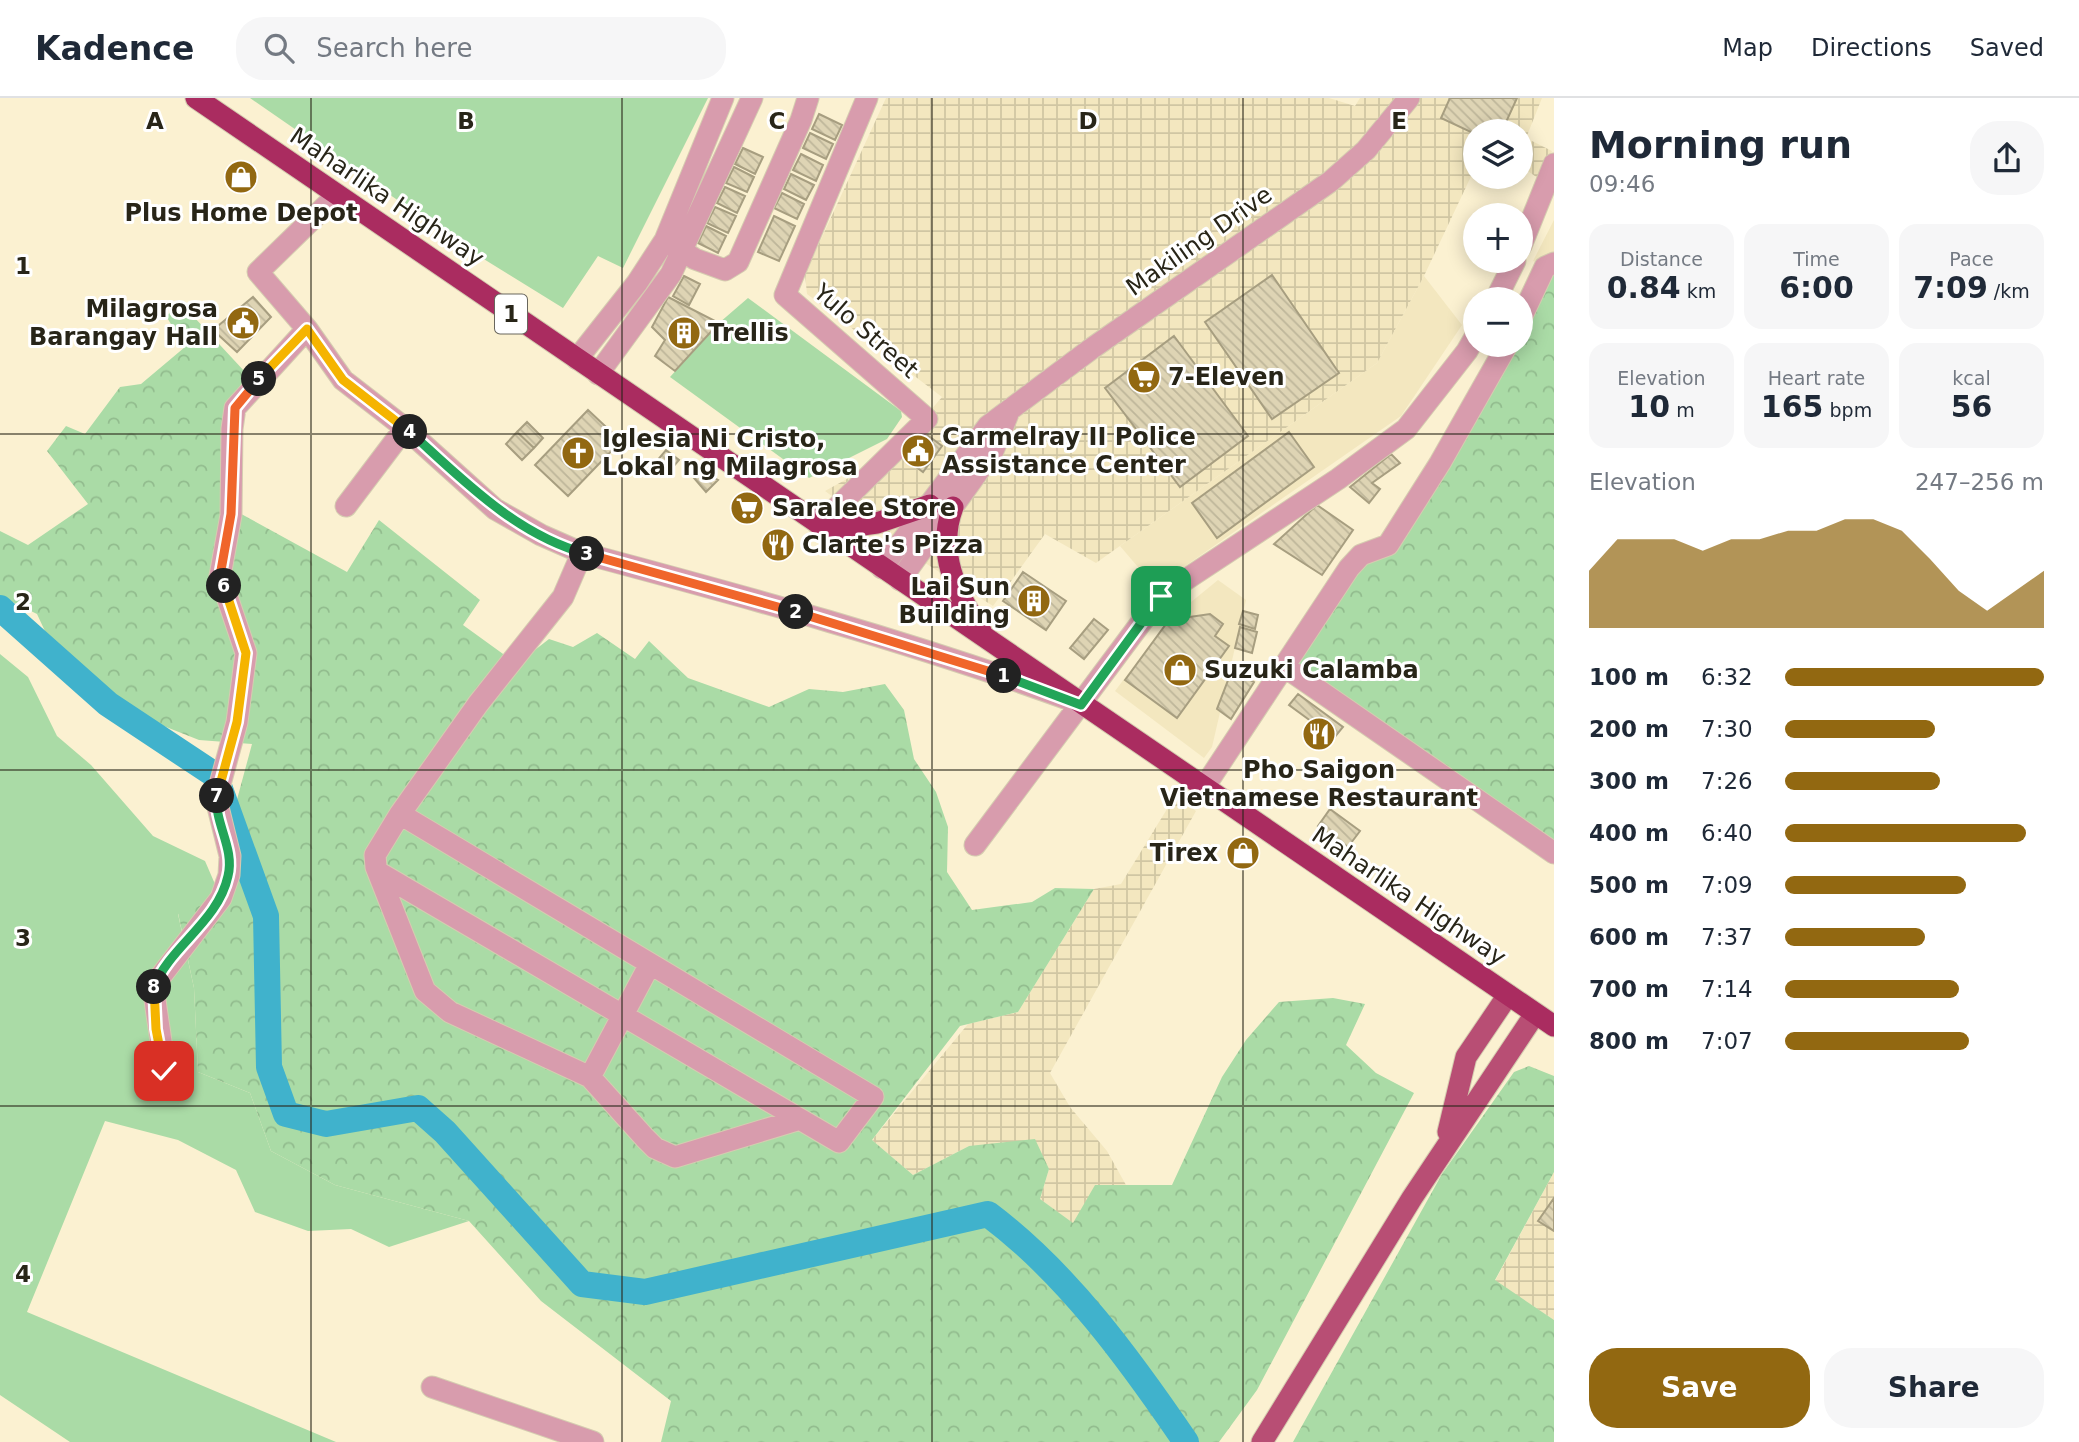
<!DOCTYPE html>
<html lang="en">
<head>
<meta charset="utf-8">
<style>
	body { margin:0; font-family:"DejaVu Sans",sans-serif; background:#f6f6f7; color:#1f2937; height:100vh; display:flex; flex-direction:column; font-size:26px; white-space:nowrap }
	* { box-sizing:border-box; margin:0 }
	p { font-size:23px; color:#747a83 }
	.icon { flex:none; width:38px; height:38px; fill:none; stroke:currentColor; stroke-width:2; stroke-linecap:round; stroke-linejoin:round }
	.map { position:relative; flex:1; overflow:hidden }
	.details { display:flex; flex-direction:column; background:#fff; width:525px }
	.details>* { flex:none }
	.buttons { position:absolute; left:1463px; top:21px; display:grid; gap:14px }
	.buttons a { display:grid; place-items:center; width:70px; height:70px; border-radius:50%; background:#fff; box-shadow:0 4px 18px #0003; font-size:35px }
	.pin { position:absolute; display:grid; place-items:center; width:60px; height:60px; color:#fff; margin:-30px; border-radius:14px; box-shadow:0 4px 10px #0006 }
	.km { position:absolute; width:35px; height:35px; margin:-18px; border-radius:50%; background:#222; color:#fff; font-size:19px; line-height:35px; text-align:center }
	.round { display:grid; place-items:center; flex:none; width:74px; height:74px; border-radius:28px; background:#f6f6f7 }
	.summary { display:flex; align-items:center; justify-content:space-between; height:119px; padding:0 35px }
	h1 { font-size:38px; font-weight:700; line-height:52px }
	.metrics { display:grid; grid-template-columns:repeat(3,1fr); gap:10px; height:119px; padding:7px 35px }
	.metrics div { display:grid; align-content:center; border-radius:18px; background:#f6f6f7; text-align:center }
	.metrics b { font-size:30px; font-weight:700 }
	.metrics small { font-size:19px; font-weight:400 }
	.metrics p { font-size:19px }
	.chart { height:196px; padding:14px 35px }
	.chart p { display:flex; justify-content:space-between }
	.chart svg { width:100%; height:126px; margin-top:7px; fill:#926811; opacity:.7 }
	.primary-button { display:flex; gap:14px; margin-top:auto; padding:14px 35px }
	.primary-button a { flex:1; height:80px; border-radius:28px; background:#926811; color:#fff; font-size:28px; font-weight:700; line-height:80px; text-align:center }
	.primary-button a+a { background:#f6f6f7; color:#1f2937 }
	ul { padding:0 35px; list-style:none; font-size:23px }
	li { display:grid; grid-template-columns:112px 84px 1fr; align-items:center; height:52px }
	li i { height:18px; border-radius:9px; background:#926811 }
	header { display:flex; align-items:center; gap:42px; box-sizing:border-box; height:98px; padding:0 35px; background:#fff; border-bottom:2px solid #e0e1e3 }
	header strong { font-size:33px }
	nav { display:flex; gap:38px; margin-inline-start:auto; font-size:24px }
	.search { width:490px; height:63px; background:#f6f6f7; display:flex; align-items:center; gap:18px; box-sizing:border-box; padding:0 24px; border-radius:28px; color:#747a83; font-size:26px }
	main { display:flex; flex:1; min-height:0 }
	.map>svg:first-child { display:block }
	.built { fill:#f3e7bf }
	.industrial { fill:url(#industrial-grid) }
	.grass { fill:#aadba6 }
	.forest { fill:url(#forest-crowns) }
	.lines { fill:none; stroke-linecap:round; stroke-linejoin:round }
	.river { stroke:#40b2cc; stroke-width:26 }
	.building { fill:url(#building-back-hatch); stroke:#a79e80; stroke-width:2 }
	.minor-casing { stroke:#d5ccb0; stroke-width:23 }
	.major-casing { stroke:#d5ccb0; stroke-width:23 }
	.highway-casing { stroke:#d5ccb0; stroke-width:23 }
	.minor { stroke:#d89cad; stroke-width:21 }
	.major { stroke:#b84e74; stroke-width:21 }
	.highway { stroke:#aa2c60; stroke-width:21 }
	.split-1-casing { stroke:#fff; stroke-width:14 }
	.split-2-casing { stroke:#fff; stroke-width:14 }
	.split-3-casing { stroke:#fff; stroke-width:14 }
	.split-4-casing { stroke:#fff; stroke-width:14 }
	.split-5-casing { stroke:#fff; stroke-width:14 }
	.split-6-casing { stroke:#fff; stroke-width:14 }
	.split-7-casing { stroke:#fff; stroke-width:14 }
	.split-8-casing { stroke:#fff; stroke-width:14 }
	.split-9-casing { stroke:#fff; stroke-width:14 }
	.split-1 { stroke:#22a559; stroke-width:9 }
	.split-2 { stroke:#f0652b; stroke-width:9 }
	.split-3 { stroke:#f0652b; stroke-width:9 }
	.split-4 { stroke:#22a559; stroke-width:9 }
	.split-5 { stroke:#f5b400; stroke-width:9 }
	.split-6 { stroke:#f0652b; stroke-width:9 }
	.split-7 { stroke:#f5b400; stroke-width:9 }
	.split-8 { stroke:#22a559; stroke-width:9 }
	.split-9 { stroke:#f5b400; stroke-width:9 }
	.grid { fill:none; stroke:#282518; stroke-width:2; stroke-opacity:0.55 }
	.labels { text-anchor:middle; stroke-width:6; stroke-linejoin:round; paint-order:stroke }
	.shield { fill:#fff; stroke:#68665d; stroke-width:2 }
	.shield-label { font-size:23px; font-weight:bold; fill:#282518 }
	.street-label { font-size:24px; fill:#282518; stroke:#fff }
	.poi-label { font-size:24px; font-weight:bold; fill:#282518; stroke:#fff; text-anchor:start }
	.grid-label { font-size:23px; text-anchor:middle; font-weight:bold; fill:#282518; stroke:#fff; stroke-width:6; stroke-linejoin:round; paint-order:stroke }
</style>
</head>
<body>
<header>
<strong>Kadence</strong>
<div class="search"><svg class="icon" aria-label="search" viewBox="0 0 24 24"><circle cx="10" cy="10" r="6"/><path d="M15 15l6 6"/></svg>Search here</div>
<nav><a>Map</a><a>Directions</a><a>Saved</a></nav>
</header>
<main>
<div class="map">
<svg width="1554" height="1344" viewBox="0 0 1554 1344">
	<defs>
		<pattern id="industrial-grid" width="8" height="8" patternUnits="userSpaceOnUse" patternTransform="scale(1.75)"><rect width="8" height="8" fill="#f3e7bf"/><path d="M0 4h8M4 0v8" fill="none" stroke="#d0c6a3"/></pattern>
		<pattern id="forest-crowns" width="20" height="18" patternUnits="userSpaceOnUse" patternTransform="scale(1.75)"><rect width="20" height="18" fill="#aadba6"/><path d="M2 6a3 3 0 1 1 6 0M12 15a3 3 0 1 1 6 0" fill="none" stroke="#92bc8e"/></pattern>
		<pattern id="building-back-hatch" width="6" height="6" patternUnits="userSpaceOnUse" patternTransform="scale(1.75)"><rect width="6" height="6" fill="#ded4b4"/><path d="M-1 5l2 2M0 0l6 6M5-1l2 2" fill="none" stroke="#beb69a"/></pattern>
	</defs>
	<rect width="100%" height="100%" fill="#fbf1d1"/>
	<path class="built" d="M1554,122V172L1533,163Z
		M1424,178L1462,227L1401,318L1155,489L1120,448L1377,265Z
		M1218,482L1246,502L1212,649L1204,660L1115,593L1169,522Z"/>
	<path class="industrial" d="M886,0H1329L1355,8L1360,0H1542L1526,40L1552,53L1539,81L1521,68V33H1475V70L1424,178L1377,265L1096,465L1045,436L993,508L903,451L825,393L894,355L942,299L807,196L805,176Z
		M1175,698L1196,713L1050,975L1070,1009L1107,1053L1126,1087L1095,1088L1073,1126L1040,1101L1049,1071L969,1048L913,1077L872,1042L968,926L1018,914L1094,791L1121,786Z
		M1554,1074V1222L1495,1183Z"/>
	<path class="grass" d="M250,0H708L623,170L598,158L563,210L474,155Z
		M748,200L901,313L902,319L887,341L809,380L670,279L719,225Z
		M0,556L28,579L57,638L91,667L153,738L205,763L221,800L178,816L194,890L198,974L250,995L271,1053L335,1087L469,1123L389,1149L351,1131L308,1133L255,1114L236,1072L178,1042L105,1023L27,1214L336,1344H70L0,1297Z"/>
	<path class="forest" d="M1554,172V751L1288,569L1348,471L1383,449L1505,247H1521V215Z
		M181,205L246,275L221,363L223,406L347,474L379,422L480,502L463,527L517,566L549,541L573,549L597,535L635,561L649,543L688,580L769,609L809,591L843,594L885,586L904,612L914,661L936,694L948,729L947,774L972,812L1032,804L1055,790L1094,791L1018,914L960,928L872,1042L913,1077L969,1048L1035,1041L1049,1071L1040,1101L1073,1125L1095,1087H1172L1222,979L1246,942L1279,904L1333,900L1365,906L1346,947L1376,975L1414,995L1257,1292L1219,1344H661L671,1303L541,1203L469,1123L335,1087L271,1053L250,995L198,974L194,890L178,815L221,800L232,720L252,646L199,642L108,606L57,559L37,516L0,498V433L28,447L88,406L47,353L66,328L85,336L120,289L141,286L185,249L166,218Z
		M1529,968L1554,978V1074L1495,1182L1554,1222V1344H1293L1442,1076L1514,974Z"/>
	<g class="lines">
		<path class="river" d="M0,510L108,606L215,677L266,818L269,969L286,1016L326,1026L418,1010L445,1034L582,1186L645,1194L988,1116C1068,1176 1130,1262 1186,1344"/>
	</g>
	<path class="building" d="M1450,0H1517L1502,33H1475V36L1441,20Z
		M819,16L842,27L835,42L812,31Z
		M810,35L833,46L826,61L803,50Z
		M743,50L763,59L755,76L735,66Z
		M801,56L823,67L816,83L793,72Z
		M734,69L754,79L747,94L726,85Z
		M791,76L814,87L806,102L784,91Z
		M725,89L745,98L737,115L717,105Z
		M782,95L804,106L797,121L774,110Z
		M715,109L736,118L728,135L707,125Z
		M774,118L795,128L779,163L758,154Z
		M706,128L726,138L718,155L698,145Z
		M1272,177L1339,275L1272,321L1205,224Z
		M684,178L700,186L689,207L673,198Z
		M253,199L271,219L237,254L213,232Z
		M668,199L719,225L675,273L655,258L665,242L652,229Z
		M1174,238L1248,338L1180,389L1105,290Z
		M588,312L621,343L568,398L535,367Z
		M527,324L543,340L534,350L517,334Z
		M517,334L534,350L522,362L506,346Z
		M1289,334L1314,369L1217,440L1192,405Z
		M926,336L942,348L923,374L907,362Z
		M666,352L679,362L668,375L655,365Z
		M1391,356L1400,365L1372,385L1380,391L1369,405L1350,389Z
		M701,373L718,382L706,394L694,380Z
		M1317,407L1353,432L1322,477L1274,446Z
		M1023,474L1066,503L1046,532L1003,503Z
		M1243,513L1258,517L1255,531L1239,526Z
		M1210,516L1223,526L1215,538L1229,548L1177,620L1125,582L1169,522Z
		M1094,521L1108,532L1084,561L1070,550Z
		M1240,529L1257,534L1252,555L1235,550Z
		M1232,572L1254,584L1231,621L1217,611Z
		M1298,596L1343,629L1334,640L1289,607Z
		M1330,711L1360,733L1348,749L1318,728Z
		M1554,1100V1133L1538,1123Z"/>
	<g class="lines">
		<defs>
			<path id="minor" d="M337,97L258,174L307,231L343,282L405,330L495,411L541,437L582,455C747,499 912,544 1073,603
				M673,147L695,161L725,172L738,164L801,22L808,0
				M1521,148L1554,66
				M1496,201L1515,163
				M1521,220L1545,169L1554,165
				M577,261L637,185L665,142L723,0
				M598,276L671,176L752,0
				M346,408L405,330
				M819,427L927,321L785,197L867,0
				M582,455L563,499L478,606L400,716L375,757L376,769L425,893L450,914L590,979L645,1040L655,1050L675,1059L797,1022
				M882,470L988,328L1091,251L1331,83L1366,52L1409,0
				M900,482L993,353L1008,316
				M1285,569L1554,755
				M1203,691L1349,470L1361,457L1388,447L1440,365L1507,247
				M975,747L1161,498L1338,381L1406,331L1467,253L1475,239
				M378,774L839,1044L873,999L400,716
				M590,979L650,866
				M158,987C170,962 154,918 154,887L221,800L229,777L230,758L216,701L237,624L246,555L220,478L231,417L232,331L235,310L307,231
				M432,1289L593,1344"/>
			<path id="major" d="M1448,1034L1466,959L1508,897
				M1262,1344L1412,1100L1535,916"/>
			<path id="highway" d="M196,0L1554,928
				M953,409C936,454 956,495 981,533
				M827,432L877,425L930,407"/>
		</defs>
		<use href="#minor" class="minor-casing"/>
		<use href="#major" class="major-casing"/>
		<use href="#highway" class="highway-casing"/>
		<use href="#minor" class="minor"/>
		<use href="#major" class="major"/>
		<use href="#highway" class="highway"/>
	</g>
	<g class="lines">
		<defs>
			<path id="split-1" d="M1004,578L1081,607L1161,498"/>
			<path id="split-2" d="M796,514L1004,578"/>
			<path id="split-3" d="M587,456L796,514"/>
			<path id="split-4" d="M410,334C463,382 516,437 587,456"/>
			<path id="split-5" d="M259,281L307,231L343,282L410,334"/>
			<path id="split-6" d="M224,488L220,478L231,416L235,310L259,281"/>
			<path id="split-7" d="M217,698L237,624L246,555L224,488"/>
			<path id="split-8" d="M154,889C170,848 218,824 228,778C235,750 214,725 217,698"/>
			<path id="split-9" d="M154,889L156,931L164,973"/>
		</defs>
		<use href="#split-1" class="split-1-casing"/>
		<use href="#split-2" class="split-2-casing"/>
		<use href="#split-3" class="split-3-casing"/>
		<use href="#split-4" class="split-4-casing"/>
		<use href="#split-5" class="split-5-casing"/>
		<use href="#split-6" class="split-6-casing"/>
		<use href="#split-7" class="split-7-casing"/>
		<use href="#split-8" class="split-8-casing"/>
		<use href="#split-9" class="split-9-casing"/>
		<use href="#split-1" class="split-1"/>
		<use href="#split-2" class="split-2"/>
		<use href="#split-3" class="split-3"/>
		<use href="#split-4" class="split-4"/>
		<use href="#split-5" class="split-5"/>
		<use href="#split-6" class="split-6"/>
		<use href="#split-7" class="split-7"/>
		<use href="#split-8" class="split-8"/>
		<use href="#split-9" class="split-9"/>
	</g>
	<path class="grid" d="M311,0V1344M622,0V1344M932,0V1344M1243,0V1344M0,336H1554M0,672H1554M0,1008H1554"/>
	<defs>
		<symbol id="shop-disc" viewBox="-11 -11 22 22"><circle r="9.5" fill="#926811" stroke="#fff"/><path d="M-5-2.5h2.3a2.7 3.5 0 0 1 5.4 0H5L5.5 6h-11ZM-1.5-2.5h3a1.5 2.3 0 0 0-3 0Z" fill="#fff"/></symbol>
		<symbol id="civic-disc" viewBox="-11 -11 22 22"><circle r="9.5" fill="#926811" stroke="#fff"/><path d="M-.6-6.5H3V-4.5H.6V-3L4-1V1h2V6H-6V1h2V-1L-.6-3ZM-1.2 2.5V6h2.4V2.5Z" fill="#fff"/></symbol>
		<symbol id="building-disc" viewBox="-11 -11 22 22"><circle r="9.5" fill="#926811" stroke="#fff"/><path d="M-4-6H4V6H1V3H-1V6H-4ZM-2.5-4.3h1.7v1.8h-1.7ZM.8-4.3h1.7v1.8H.8ZM-2.5-1h1.7V.8h-1.7ZM.8-1h1.7V.8H.8Z" fill="#fff"/></symbol>
		<symbol id="supermarket-disc" viewBox="-11 -11 22 22"><circle r="9.5" fill="#926811" stroke="#fff"/><path d="M-6-5.5h2.5l.6 2H6L4.5 2H-2.5L-4.4-4H-6ZM-1.5 3.2a1.3 1.3 0 1 0 .1 0ZM3 3.2a1.3 1.3 0 1 0 .1 0Z" fill="#fff"/></symbol>
		<symbol id="church-disc" viewBox="-11 -11 22 22"><circle r="9.5" fill="#926811" stroke="#fff"/><path d="M-1.2-6h2.4v3.5h3.3v2.4h-3.3V6h-2.4V-.1h-3.3v-2.4h3.3Z" fill="#fff"/></symbol>
		<symbol id="restaurant-disc" viewBox="-11 -11 22 22"><circle r="9.5" fill="#926811" stroke="#fff"/><path d="M-5-6h1v4h1v-4h1v4h1v-4h1v5L-1.5 .5V6h-2V.5L-5-1ZM5-6V6H3V1.5H1.5Q1.5-4 5-6Z" fill="#fff"/></symbol>
	</defs>
	<g fill-rule="evenodd">
		<use href="#shop-disc" x="222" y="60" width="38" height="38"/>
		<use href="#civic-disc" x="224" y="206" width="38" height="38"/>
		<use href="#building-disc" x="665" y="216" width="38" height="38"/>
		<use href="#supermarket-disc" x="1125" y="260" width="38" height="38"/>
		<use href="#civic-disc" x="899" y="334" width="38" height="38"/>
		<use href="#church-disc" x="559" y="336" width="38" height="38"/>
		<use href="#supermarket-disc" x="728" y="391" width="38" height="38"/>
		<use href="#restaurant-disc" x="759" y="428" width="38" height="38"/>
		<use href="#building-disc" x="1015" y="484" width="38" height="38"/>
		<use href="#shop-disc" x="1161" y="553" width="38" height="38"/>
		<use href="#restaurant-disc" x="1300" y="617" width="38" height="38"/>
		<use href="#shop-disc" x="1224" y="736" width="38" height="38"/>
	</g>
	<g class="labels">
		<rect class="shield" x="495" y="196.5" width="32" height="39" rx="5"/>
		<g class="shield-label">
			<text x="511" y="224">1</text>
		</g>
		<g class="street-label">
			<text transform="translate(387 99) rotate(34)" y="8">Maharlika Highway</text>
			<text transform="translate(1199 143) rotate(-35)" y="8">Makiling Drive</text>
			<text transform="translate(866 233) rotate(41)" y="8">Yulo Street</text>
			<text transform="translate(1409 798) rotate(34)" y="8">Maharlika Highway</text>
		</g>
		<g class="poi-label">
			<text x="241" y="123" text-anchor="middle">Plus Home Depot</text>
			<text x="218" y="219" text-anchor="end">Milagrosa<tspan x="218" dy="28">Barangay Hall</tspan></text>
			<text x="708" y="243">Trellis</text>
			<text x="1168" y="287">7-Eleven</text>
			<text x="942" y="347">Carmelray II Police<tspan x="942" dy="28">Assistance Center</tspan></text>
			<text x="602" y="349">Iglesia Ni Cristo,<tspan x="602" dy="28">Lokal ng Milagrosa</tspan></text>
			<text x="772" y="418">Saralee Store</text>
			<text x="802" y="455">Clarte's Pizza</text>
			<text x="1010" y="497" text-anchor="end">Lai Sun<tspan x="1010" dy="28">Building</tspan></text>
			<text x="1204" y="580">Suzuki Calamba</text>
			<text x="1319" y="680" text-anchor="middle">Pho Saigon<tspan x="1319" dy="28">Vietnamese Restaurant</tspan></text>
			<text x="1218" y="763" text-anchor="end">Tirex</text>
		</g>
	</g>
	<g class="grid-label">
		<text x="155" y="31">A</text>
		<text x="466" y="31">B</text>
		<text x="777" y="31">C</text>
		<text x="1088" y="31">D</text>
		<text x="1399" y="31">E</text>
		<text x="23" y="176">1</text>
		<text x="23" y="512">2</text>
		<text x="23" y="848">3</text>
		<text x="23" y="1184">4</text>
	</g>
</svg>
<div class="buttons">
<a><svg class="icon" aria-label="layers" viewBox="0 0 24 24"><path d="M12 4l9 5-9 5-9-5zM3 14l9 5 9-5"/></svg></a>
<a>+</a>
<a>−</a>
</div>
<div class="pin" style="left:1161px;top:498px;background:#1e9e55"><svg class="icon" aria-label="arrive" viewBox="0 0 24 24"><path d="M6 21V4h12l-3 4 3 4H6"/></svg></div>
<div class="pin" style="left:164px;top:973px;background:#d93025"><svg class="icon" aria-label="check" viewBox="0 0 24 24"><path d="M5 12l5 5 9-10"/></svg></div>
<b class="km" style="left:1004px;top:578px">1</b>
<b class="km" style="left:796px;top:514px">2</b>
<b class="km" style="left:587px;top:456px">3</b>
<b class="km" style="left:410px;top:334px">4</b>
<b class="km" style="left:259px;top:281px">5</b>
<b class="km" style="left:224px;top:488px">6</b>
<b class="km" style="left:217px;top:698px">7</b>
<b class="km" style="left:154px;top:889px">8</b>
</div>
<section class="details">
<div class="summary"><div><h1>Morning run</h1><p>09:46</p></div><a class="round"><svg class="icon" aria-label="share" viewBox="0 0 24 24"><path d="M12 15V3M7 8l5-5 5 5M5 13v7h14v-7"/></svg></a></div>
<div class="metrics">
<div><p>Distance</p><b>0.84<small> km</small></b></div>
<div><p>Time</p><b>6:00</b></div>
<div><p>Pace</p><b>7:09<small> /km</small></b></div>
</div>
<div class="metrics">
<div><p>Elevation</p><b>10<small> m</small></b></div>
<div><p>Heart rate</p><b>165<small> bpm</small></b></div>
<div><p>kcal</p><b>56</b></div>
</div>
<div class="chart"><p><span>Elevation</span>247–256 m</p>
<svg viewBox="0 0 160 44" preserveAspectRatio="none"><path d="M0 44V24L10 13L20 13L30 13L40 17L50 13L60 13L70 10L80 10L90 6L100 6L110 10L120 20L130 31L140 38L150 31L160 24V44z"/></svg>
</div>
<ul>
<li><b>100 m</b>6:32<i style="width:100%"></i></li>
<li><b>200 m</b>7:30<i style="width:58%"></i></li>
<li><b>300 m</b>7:26<i style="width:60%"></i></li>
<li><b>400 m</b>6:40<i style="width:93%"></i></li>
<li><b>500 m</b>7:09<i style="width:70%"></i></li>
<li><b>600 m</b>7:37<i style="width:54%"></i></li>
<li><b>700 m</b>7:14<i style="width:67%"></i></li>
<li><b>800 m</b>7:07<i style="width:71%"></i></li>
</ul>
<div class="primary-button"><a>Save</a><a>Share</a></div>
</section>
</main>
</body>
</html>
